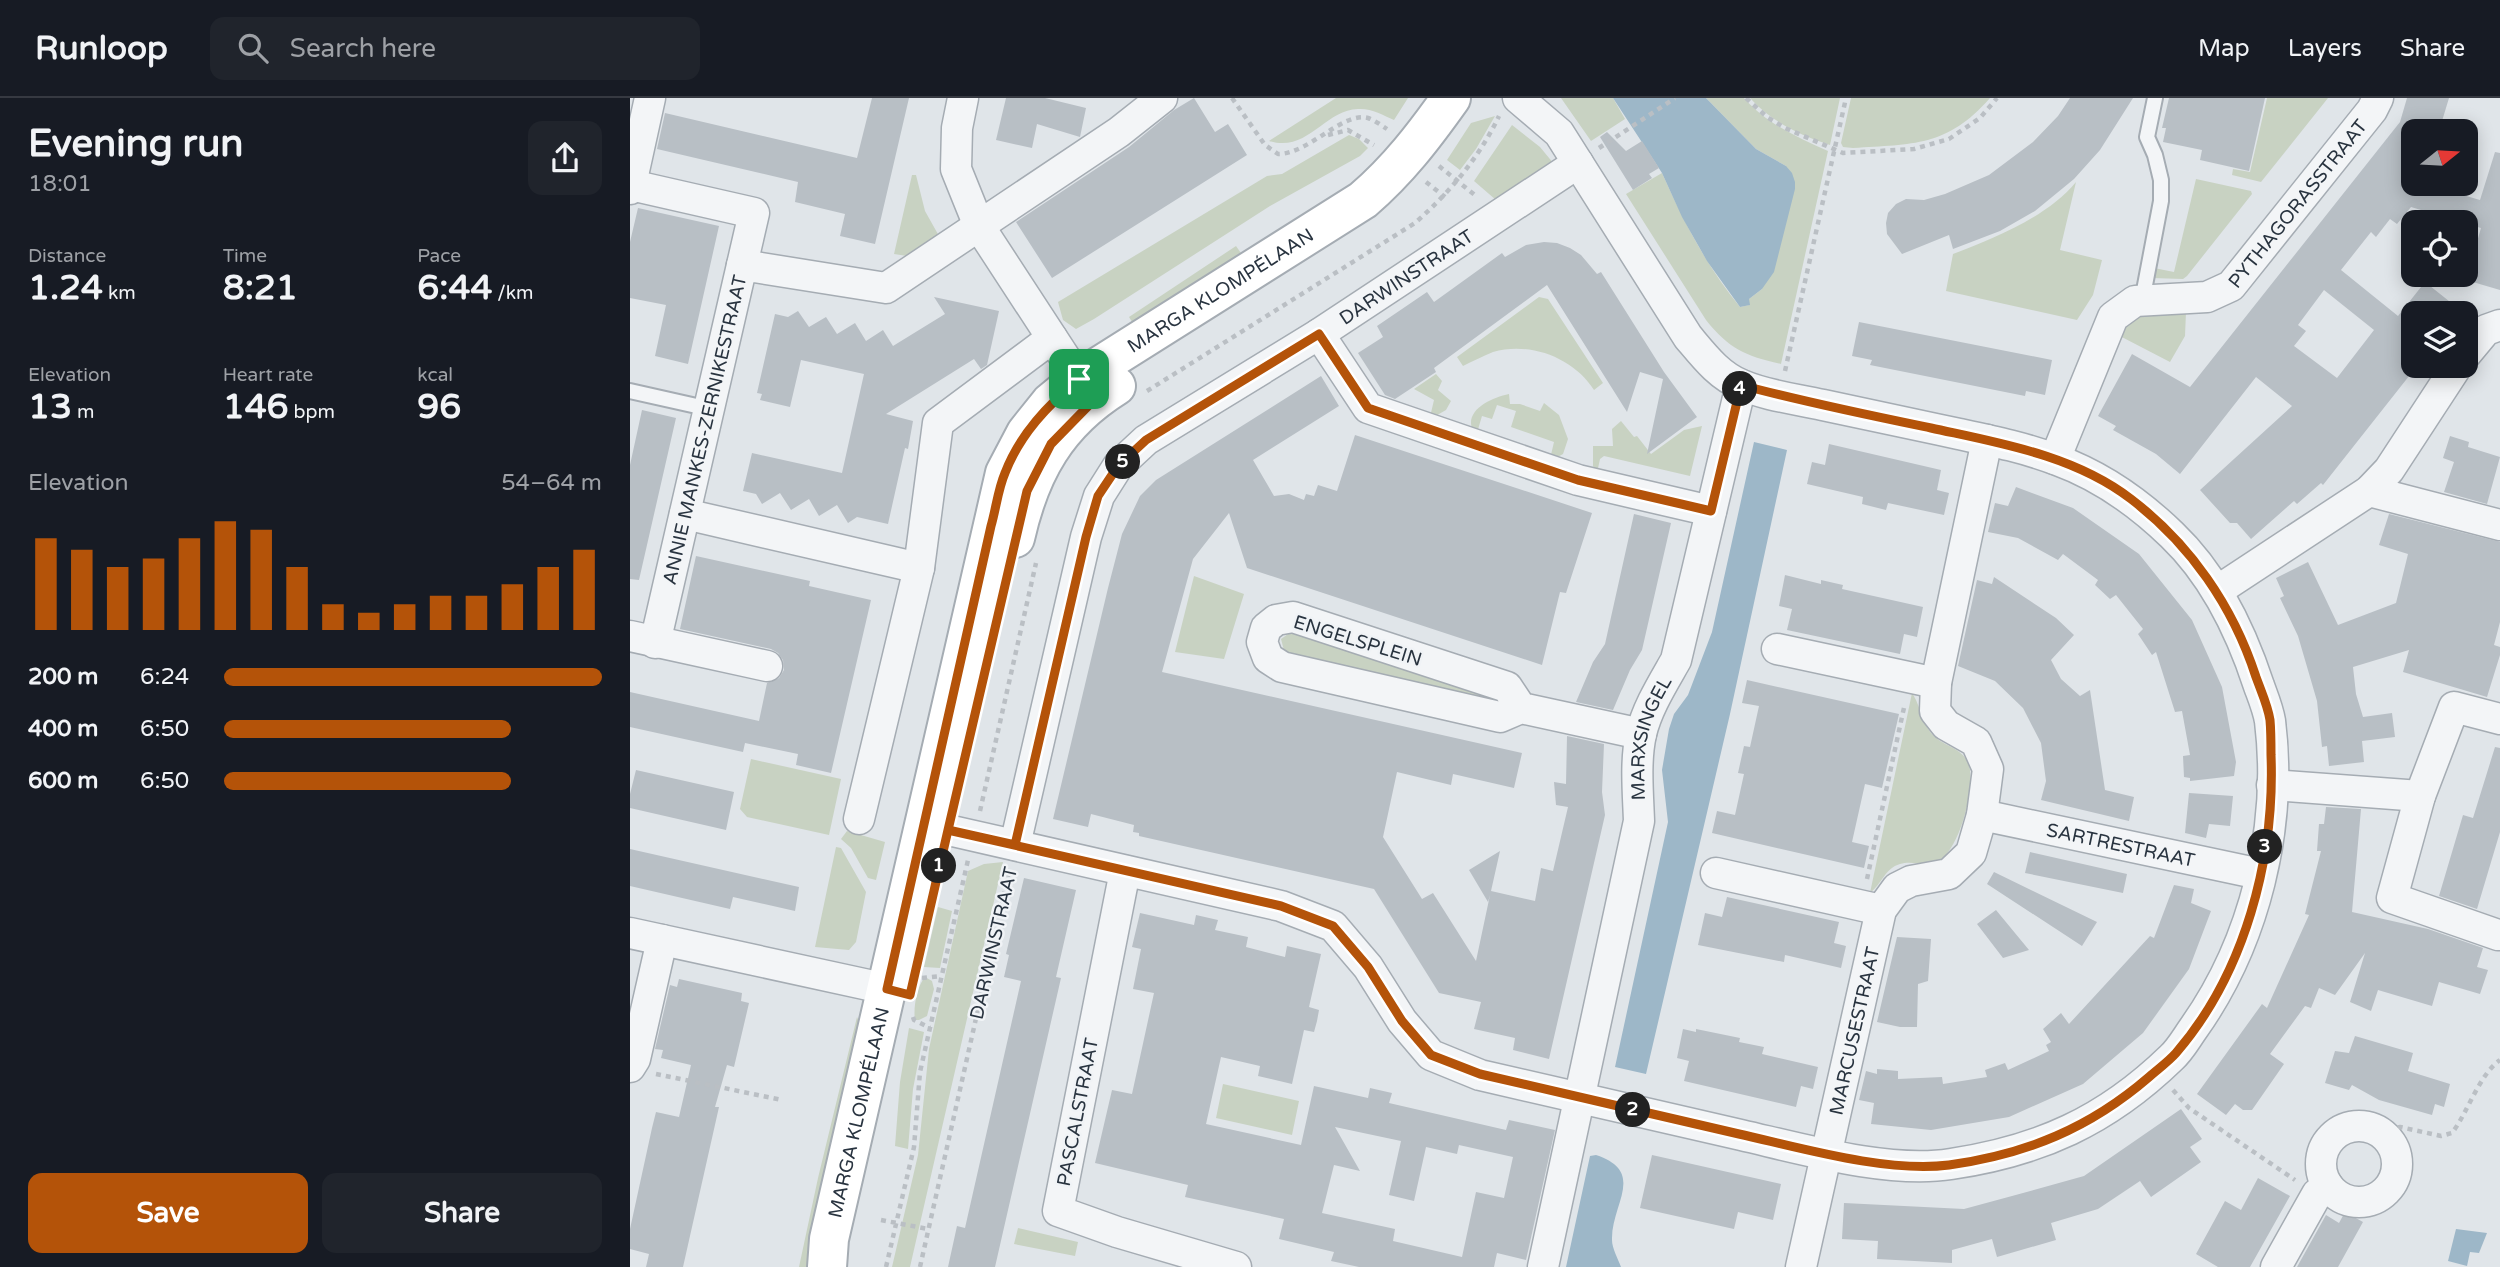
<!DOCTYPE html>
<html lang="en">
<head>
<meta charset="utf-8">
<style>
	body { margin:0; font-family:"Varela Round",sans-serif; background:#20242c; color:#f1f3f6; height:100vh; display:flex; flex-direction:column; font-size:26px; white-space:nowrap }
	* { box-sizing:border-box; margin:0 }
	p { font-size:23px; color:#9ea1a6 }
	.icon { flex:none; width:38px; height:38px; fill:none; stroke:currentColor; stroke-width:2; stroke-linecap:round; stroke-linejoin:round }
	.map { position:relative; flex:1; overflow:hidden }
	.side { display:flex; flex-direction:column; background:#171b24; width:630px }
	.side>* { flex:none }
	.needle { width:46px; rotate:72deg }
	.buttons { position:absolute; left:1771px; top:21px; display:grid; gap:14px }
	.buttons a { display:grid; place-items:center; width:77px; height:77px; border-radius:14px; background:#171b24; box-shadow:0 4px 18px #0003; font-size:35px }
	.pin { position:absolute; display:grid; place-items:center; width:60px; height:60px; color:#fff; margin:-30px; border-radius:14px; box-shadow:0 4px 10px #0006 }
	.km { position:absolute; width:35px; height:35px; margin:-18px; border-radius:50%; background:#222; color:#fff; font-size:19px; line-height:35px; text-align:center }
	.round { display:grid; place-items:center; flex:none; width:74px; height:74px; border-radius:14px; background:#20242c }
	.summary { display:flex; align-items:center; justify-content:space-between; height:119px; padding:0 28px }
	h1 { font-size:38px; font-weight:700; line-height:52px }
	.metrics { display:grid; grid-template-columns:repeat(3,1fr); gap:10px; height:119px; padding:7px 28px }
	.metrics div { display:grid; align-content:center }
	.metrics b { font-size:35px; font-weight:700 }
	.metrics small { font-size:19px; font-weight:400 }
	.metrics p { font-size:19px }
	.chart { height:196px; padding:14px 28px }
	.chart p { display:flex; justify-content:space-between }
	.chart svg { width:100%; height:126px; margin-top:7px; stroke:#b45309; stroke-width:6 }
	.cta { display:flex; gap:14px; margin-top:auto; padding:14px 28px }
	.cta a { flex:1; height:80px; border-radius:14px; background:#b45309; color:#fff; font-size:28px; font-weight:700; line-height:80px; text-align:center }
	.cta a+a { background:#20242c; color:#f1f3f6 }
	ul { padding:0 28px; list-style:none; font-size:23px }
	li { display:grid; grid-template-columns:112px 84px 1fr; align-items:center; height:52px }
	li i { height:18px; border-radius:9px; background:#b45309 }
	header { display:flex; align-items:center; gap:42px; box-sizing:border-box; height:98px; padding:0 35px; background:#171b24; border-bottom:2px solid #363941 }
	header strong { font-size:33px }
	nav { display:flex; gap:38px; margin-inline-start:auto; font-size:24px }
	.search { width:490px; height:63px; background:#20242c; display:flex; align-items:center; gap:18px; box-sizing:border-box; padding:0 24px; border-radius:14px; color:#9ea1a6; font-size:26px }
	main { display:flex; flex:1; min-height:0 }
	.map>svg:first-child { display:block }
	.green { fill:#c8d2c2 }
	.water { fill:#9db7c8 }
	.building { fill:#b8bfc5; fill-rule:evenodd }
	.lines { fill:none; stroke-linecap:round; stroke-linejoin:round }
	.lane-casing { stroke:#a5acb3; stroke-width:18 }
	.street-casing { stroke:#a5acb3; stroke-width:33 }
	.secondary-casing { stroke:#a5acb3; stroke-width:42 }
	.path { stroke:#babfc4; stroke-width:4.5; stroke-dasharray:5 5; stroke-linecap:butt }
	.lane { stroke:#f3f5f7; stroke-width:14 }
	.street { stroke:#f3f5f7; stroke-width:30 }
	.secondary { stroke:#fff; stroke-width:38 }
	.route-casing { stroke:#fff; stroke-width:14 }
	.route { stroke:#b45309; stroke-width:9 }
	.labels { text-anchor:middle; stroke-width:5; stroke-linejoin:round; paint-order:stroke }
	.street-label { font-size:19px; fill:#293440; stroke:#f0f3f6 }
</style>
</head>
<body>
<header>
<strong>Runloop</strong>
<div class="search"><svg class="icon" aria-label="search" viewBox="0 0 24 24"><circle cx="10" cy="10" r="6"/><path d="M15 15l6 6"/></svg>Search here</div>
<nav><a>Map</a><a>Layers</a><a>Share</a></nav>
</header>
<main>
<section class="side">
<div class="summary"><div><h1>Evening run</h1><p>18:01</p></div><a class="round"><svg class="icon" aria-label="share" viewBox="0 0 24 24"><path d="M12 15V3M7 8l5-5 5 5M5 13v7h14v-7"/></svg></a></div>
<div class="metrics">
<div><p>Distance</p><b>1.24<small> km</small></b></div>
<div><p>Time</p><b>8:21</b></div>
<div><p>Pace</p><b>6:44<small> /km</small></b></div>
</div>
<div class="metrics">
<div><p>Elevation</p><b>13<small> m</small></b></div>
<div><p>Heart rate</p><b>146<small> bpm</small></b></div>
<div><p>kcal</p><b>96</b></div>
</div>
<div class="chart"><p><span>Elevation</span>54–64 m</p>
<svg viewBox="0 0 160 44" preserveAspectRatio="none"><path d="M5 44V12M15 44V16M25 44V22M35 44V19M45 44V12M55 44V6M65 44V9M75 44V22M85 44V35M95 44V38M105 44V35M115 44V32M125 44V32M135 44V28M145 44V22M155 44V16"/></svg>
</div>
<ul>
<li><b>200 m</b>6:24<i style="width:100%"></i></li>
<li><b>400 m</b>6:50<i style="width:76%"></i></li>
<li><b>600 m</b>6:50<i style="width:76%"></i></li>
</ul>
<div class="cta"><a>Save</a><a>Share</a></div>
</section>
<div class="map">
<svg width="1870" height="1169" viewBox="0 0 1870 1169">
	<rect width="100%" height="100%" fill="#e0e5e9"/>
	<path class="green" d="M706,0H778L764,22C753,17 741,10 728,11C694,12 678,55 639,43Z
		M931,0H983L995,21L961,43Z
		M1076,0H1114C1137,26 1167,39 1198,53L1151,266C1116,258 1099,251 1076,222L996,96L1032,75C1053,122 1077,169 1110,209L1119,207V201L1132,191L1156,68L1126,51Z
		M1120,0H1210L1200,47C1169,37 1142,24 1120,0Z
		M1221,0H1360C1317,49 1283,46 1223,50L1213,49L1211,45Z
		M1637,0H1698L1631,84L1602,77L1603,71L1620,74Z
		M865,18L846,51L830,72L817,62L841,25Z
		M882,27L910,49L924,66L866,102L844,83Z
		M719,37L729,41L738,50L730,58L640,108L464,221L446,231L433,222L428,204L637,78L652,76Z
		M282,77H286L295,113L309,138L277,158L264,156Z
		M1566,81L1621,93L1622,96L1557,178L1553,181L1522,180L1524,170L1544,174Z
		M1446,84L1430,152L1472,162L1463,197L1447,222L1316,193L1323,156C1365,140 1417,119 1446,84Z
		M606,148L613,158L509,235L499,219Z
		M909,199L918,201L973,285L964,292C944,260 900,243 863,254C853,258 843,263 833,268L827,259Z
		M1514,213L1556,214L1555,238L1540,264L1486,236Z
		M806,276L812,283L808,292L821,303L816,312L802,320L800,319L804,302L784,291Z
		M879,296L880,306H890L910,313L914,305L929,317L938,341L933,356L924,361H920L924,344L881,329L886,313L867,307L862,321L852,318L846,338C829,315 859,300 879,296Z
		M991,323L1004,339L1007,338L1021,356L1054,332L1072,328L1060,378L974,358L970,361L967,375L963,368V348H983L982,331Z
		M564,478L614,496L594,561L545,554Z
		M661,534L869,595L866,602L656,560L651,541Z
		M1282,595C1291,608 1292,627 1304,638C1314,648 1331,650 1338,664C1347,685 1330,753 1308,763C1296,769 1282,762 1270,766C1255,770 1252,786 1240,795Z
		M121,661L211,681L199,737L117,719L110,711Z
		M217,733L255,744L246,782L238,780L221,750L211,741Z
		M206,749L211,750L236,794L226,844L219,852L185,849Z
		M373,764L280,1169H262L288,1057L299,951L338,773L354,766Z
		M308,809L322,813L310,870L294,869Z
		M295,879L302,883L304,891L297,918L289,922H285C283,910 287,888 295,879Z
		M227,919L234,935L188,1169H169L188,1080Z
		M279,930L294,934L283,991L278,1051L265,1048L270,984Z
		M593,986L669,1003L662,1037L586,1020Z
		M388,1130L448,1144L445,1158L384,1146Z"/>
	<path class="water" d="M983,0H1076L1126,51L1156,68L1162,75L1165,84V91L1144,174L1132,191L1119,201L1120,207L1110,209L1077,163L1052,119L1032,75Z
		M1124,344L1157,352L1100,616L1016,976L985,969L1038,724L1032,672L1039,631L1044,616L1058,597L1082,534Z
		M966,1057C1017,1074 981,1106 982,1142C982,1150 988,1161 991,1169H936L960,1058Z
		M1826,1131L1857,1135L1849,1155L1840,1154L1837,1168L1818,1163Z"/>
	<path class="building" d="M242,0H279L245,146L210,138L215,116L165,104L168,84L27,51L35,15L227,60Z
		M376,0H415L456,10L450,39L407,26L402,50L366,42Z
		M564,0L585,34L598,26L617,57L422,180L386,124L499,49L544,12Z
		M1440,0H1503L1470,52L1444,81L1405,113L1370,133L1323,151L1319,137L1272,156L1257,136L1256,125L1258,115L1266,106L1276,101L1294,102L1315,96L1359,77L1403,44L1428,18Z
		M1539,0H1635L1619,73L1570,62L1572,52L1533,44L1536,30H1532Z
		M1777,0H1819L1809,33H1783V86H1795L1850,102L1865,54L1870,55V192L1836,182L1851,130L1781,109L1767,126L1760,121L1746,139L1741,134L1711,172L1768,218L1795,184L1834,215H1783V273L1693,387L1691,385L1667,406L1664,403L1621,441L1607,425H1600L1570,392L1662,308L1626,279L1550,376L1526,356L1483,332L1486,328L1468,318L1502,256L1560,289L1770,24ZM1694,192L1744,232L1707,280L1664,248L1676,233L1668,227Z
		M977,34L996,53L1012,43L1029,70L1019,76L1022,80L1003,92L970,39Z
		M8,110L89,128L58,266L25,258L36,207L0,200V144Z
		M914,144L927,145L940,150L951,157L967,176L971,174L1034,274L1067,319L1017,356L1033,281L1010,274L997,314L917,187L804,270L806,274L765,301L755,297L728,255L753,239L747,228L797,194L804,204L872,155L875,159L896,147Z
		M304,199L369,213L357,267L351,271L344,261L256,316L283,323L278,351L275,350L258,426L227,419L218,425L207,407L189,418L179,401L161,412L150,395L132,406L126,396L113,393L122,355L212,375L234,276L171,262L160,309L130,302L132,296L127,295L145,216L158,219L168,213L179,229L196,219L207,236L225,225L236,243L253,232L263,248L315,216Z
		M1229,224L1422,262L1415,297L1396,293L1395,298L1240,267L1242,262L1222,258Z
		M691,278L709,308L623,362L644,398L659,396L674,402L676,396L684,398L688,387L707,393L725,337L962,415L936,495L930,494L912,567L617,470L599,415L563,461L532,574L892,655L884,690L823,676L821,687L767,674L753,739L792,801L803,795L846,863L860,797L858,804L839,772L870,753L861,793L905,803L911,770L923,773L938,709L926,707L924,684L936,686L937,638L974,646L972,694L975,717L919,961L883,952L885,940L844,931L851,904L809,895L744,791L509,738V735L503,734L504,727L461,716L458,729L423,721L478,490L492,436L510,398L526,382Z
		M12,312L46,320L9,482L0,481V367Z
		M1820,338L1839,344L1838,349L1870,359L1857,406L1814,394L1824,364L1813,360Z
		M1199,346L1311,372L1307,392L1319,395L1314,417L1258,405L1256,412L1232,406L1233,399L1177,386L1182,364L1195,367Z
		M1386,389L1443,410L1509,456L1562,522L1592,589L1606,664L1604,678L1560,683V680L1554,679L1553,658L1560,657L1552,613L1545,614L1526,554L1522,557L1508,536L1513,531L1486,497L1480,501L1465,487L1468,482L1433,456L1428,462L1388,440L1358,434L1365,405L1378,408Z
		M1004,416L1041,425L1012,552L1000,572L983,612L946,604L963,564L975,546Z
		M1759,416L1870,444V524L1864,547L1870,549V557L1857,599L1773,574L1779,552L1723,569L1726,596L1733,619L1762,615L1765,639L1732,643L1734,664L1699,668L1697,648L1692,649L1687,603L1668,538L1650,500L1654,498L1646,480L1678,464L1708,527L1766,505L1778,456L1749,447Z
		M66,458L180,483L179,488L241,502L201,675L166,667L168,656L115,645L113,654L0,629V594L129,623L137,585L149,580L154,572L153,562L148,555L141,551L50,531Z
		M1155,477L1191,486V482L1213,487L1212,491L1293,509L1287,539L1274,536L1270,556L1157,532L1162,511L1149,508Z
		M1364,479L1426,520L1444,537L1421,562L1431,581L1450,598L1460,592L1475,692L1504,699L1499,723L1411,702L1416,683L1411,645L1393,610L1365,583L1328,568L1347,482L1362,486Z
		M1117,582L1269,616L1252,690L1235,686L1222,744L1239,748L1234,770L1082,735L1087,713L1105,717L1114,676L1108,675L1114,648L1120,649L1129,608L1112,605Z
		M1865,649L1870,650V734L1847,811L1809,798L1833,717L1843,720Z
		M6,672L104,694L96,732L0,710V696Z
		M1559,695L1603,698L1600,728L1579,726L1576,740L1555,735Z
		M1696,709L1731,711L1722,814L1798,831L1853,850L1847,869L1858,872L1850,896L1809,884L1802,908L1748,892L1741,913L1720,904L1735,855L1705,897L1689,890L1681,910L1675,908L1640,956L1654,966L1622,1012H1613L1605,1006L1596,1017L1567,996L1632,906L1637,910L1679,817L1675,816L1691,753H1687L1689,726H1694Z
		M0,751L169,789L165,813L103,799L100,811L0,788Z
		M1400,754L1497,776L1493,795L1395,775Z
		M1364,774L1467,824L1452,848L1357,786Z
		M394,780L446,792L426,879L431,880L365,1169H318L327,1128L335,1130L391,883L374,879L379,857L376,856Z
		M1544,787L1564,791L1561,805L1581,813L1559,871L1513,935L1453,986L1379,1019L1301,1032L1241,1026L1244,1005L1229,1002L1236,973L1247,976V971L1268,973V981L1312,979L1313,986L1357,979L1355,972L1375,965L1378,972L1419,953L1416,947L1421,944L1413,931L1431,915L1439,926L1520,838L1524,840Z
		M1097,799L1209,824L1204,845L1216,848L1211,870L1155,857L1154,864L1068,847L1075,815L1092,819Z
		M1366,812L1399,852L1373,860L1347,826Z
		M510,815L564,827L566,817L588,822L585,832L618,839L616,849L655,859L657,848L691,856L679,909L689,912L687,923L684,934L674,932L662,986L628,978L630,968L591,959L576,1026L671,1047L684,988L738,1000L740,990L762,995L759,1005L876,1032L879,1022L925,1032L896,1162L867,1155L864,1169H729L701,1163L704,1154L649,1141L654,1121L555,1099L558,1087L465,1065L482,992L502,996L524,895L503,891L511,851L502,849ZM705,1029L771,1043L759,1097L784,1103L796,1049L827,1056L829,1047L883,1059L874,1100L846,1094L832,1159L763,1143L765,1131L692,1115L704,1067L730,1073Z
		M1267,839L1301,841L1298,883L1288,886L1287,929H1270L1247,924Z
		M49,881L112,895L111,903L119,905L104,969L97,967L85,1009H89L53,1169H16L19,1156L0,1151V1131L22,1030L26,1014L49,1019L61,967L31,960L33,952L25,951L40,887L47,889Z
		M1053,931L1066,934V931L1110,940L1109,944L1134,949L1132,956L1188,969L1183,991L1171,988L1166,1009L1054,983L1059,963L1047,960Z
		M1725,938L1783,955L1778,973L1820,986L1814,1009L1805,1006L1802,1017L1749,1002L1722,987L1719,992L1695,985L1705,953L1719,955Z
		M1551,1011L1572,1041L1560,1049L1571,1064L1521,1099L1510,1083L1468,1111L1421,1125L1426,1142L1367,1159L1362,1141L1322,1152V1165L1247,1161L1248,1143L1212,1141L1214,1105L1334,1111L1382,1098L1454,1078Z
		M1022,1057L1151,1086L1143,1122L1108,1114L1104,1131L1010,1110Z
		M1628,1080L1660,1098L1620,1169H1588L1566,1156L1595,1103L1611,1112Z
		M1715,1114L1733,1124L1708,1169H1667L1696,1117L1709,1125Z"/>
	<g class="lines">
		<defs>
			<path id="lane" d="M1512,203L1531,103V82L1525,57L1517,39L1525,0
				M0,293L80,311"/>
			<g id="street">
				<path d="M333,0L327,30L326,71L349,128L460,298"/>
				<path d="M1,87L124,115L112,167"/>
				<path d="M0,91L20,0"/>
				<path d="M689,236L738,310L948,382L1081,413"/>
				<path d="M1836,256L1856,232L1870,227"/>
				<path id="s1" d="M1425,361L1483,219L1505,203L1577,199L1601,188L1742,12L1748,0"/>
				<path d="M1739,393L1870,427"/>
				<path d="M55,416L289,470"/>
				<path d="M1587,493L1739,393L1759,372L1827,268"/>
				<path d="M0,538L137,568"/>
				<path id="s2" d="M25,545L112,167L256,190L489,34L532,0"/>
				<path d="M1147,551L1306,585"/>
				<path d="M891,610L877,589L663,519L646,522L636,530L632,544L638,560L652,569L870,619L891,610L1011,636"/>
				<path d="M1642,687L1790,698"/>
				<path id="s3" d="M1352,717L1630,776"/>
				<path d="M229,721L289,470L308,325L422,240"/>
				<path d="M318,732L651,808L703,828L738,869L772,923L801,957L850,977C937,997 1024,1017 1111,1037C1172,1051 1259,1076 1321,1066C1409,1053 1476,1023 1541,960C1550,952 1556,941 1563,931C1625,844 1653,729 1640,623C1638,611 1633,599 1629,588C1611,533 1585,478 1542,437C1509,405 1471,378 1427,362C1396,350 1362,343 1329,336C1284,326 1239,317 1193,307C1167,301 1137,298 1112,287C1089,278 1074,258 1058,239L929,35L888,0"/>
				<path id="s4" d="M385,747L456,439L469,398L488,368L516,342L689,236L948,65"/>
				<path d="M495,773L428,1113L487,1134L606,1169"/>
				<path d="M1086,775L1251,812"/>
				<path d="M0,835L257,891"/>
				<path d="M1868,837L1762,800L1790,698L1824,609L1870,621"/>
				<path d="M0,969L5,961L32,842"/>
				<circle cx="1729" cy="1066" r="38"/>
				<path id="s5" d="M913,1169L1009,723C1008,695 1005,663 1011,636C1017,610 1033,585 1046,562L1111,287"/>
				<path id="s6" d="M1171,1169L1251,812L1267,790L1281,783L1319,776L1341,755L1352,717L1358,671L1346,644L1316,627L1305,613L1306,585L1357,342"/>
				<path d="M1646,1169L1687,1096L1698,1088"/>
			</g>
			<g id="secondary">
				<path d="M385,440C400,373 427,325 486,288"/>
				<path id="s7" d="M197,1169L199,1141L375,375L396,335L420,305L449,281L733,102C768,72 794,38 821,0"/>
			</g>
		</defs>
		<use href="#lane" class="lane-casing"/>
		<use href="#street" class="street-casing"/>
		<use href="#secondary" class="secondary-casing"/>
		<path class="path" d="M602,0L635,47L648,56C679,56 713,13 738,20C744,22 751,27 757,31
			M1116,0L1137,19L1155,30L1213,55L1284,51L1319,41L1350,20L1367,0
			M698,37L718,32L744,47
			M969,50L1045,0
			M809,68L846,98
			M796,84L815,99
			M1155,273L1216,0
			M517,293L785,125C820,94 849,60 869,18
			M350,713L406,465
			M1237,781L1275,605
			M292,880L311,878
			M283,919L284,922L300,930
			M26,976L152,1002
			M1543,992L1559,1010L1665,1082
			M1748,1033L1770,1029L1811,1038L1822,1035C1838,1014 1849,977 1870,962
			M251,1122L298,1131
			M256,1169L284,1049L290,974L338,762
			M290,1169L379,774"/>
		<use href="#lane" class="lane"/>
		<use href="#street" class="street"/>
		<use href="#secondary" class="secondary"/>
	</g>
	<g class="lines">
		<defs>
			<path id="route" d="M449,281C418,307 390,336 375,375C368,391 366,411 361,428L257,891L280,897L318,732L651,808L703,828L738,869L772,923L801,957L850,976C936,996 1023,1016 1109,1036C1171,1050 1257,1075 1319,1067C1397,1056 1460,1030 1519,979C1528,971 1538,964 1546,955C1615,875 1645,761 1641,657C1641,646 1641,633 1640,622C1638,608 1631,593 1626,579C1603,508 1560,446 1501,401C1444,357 1369,345 1301,330C1238,317 1174,304 1111,287L1081,413L948,382L738,310L689,236L516,342L488,368L468,398L456,439L385,747L318,732L397,393L421,346L463,303L449,281"/>
		</defs>
		<use href="#route" class="route-casing"/>
		<use href="#route" class="route"/>
	</g>
	<g class="labels">
		<g class="street-label">
			<text dy="7" stroke="none"><textPath href="#s1" startOffset="385">PYTHAGORASSTRAAT</textPath></text>
			<text dy="7" stroke="none"><textPath href="#s4" startOffset="740">DARWINSTRAAT</textPath></text>
			<text dy="7" stroke="none"><textPath href="#s7" startOffset="1102">MARGA KLOMPÉLAAN</textPath></text>
			<text dy="7" stroke="none"><textPath href="#s2" startOffset="219">ANNIE MANKES-ZERNIKESTRAAT</textPath></text>
			<text transform="translate(728 542) rotate(17)" y="7">ENGELSPLEIN</text>
			<text dy="7" stroke="none"><textPath href="#s5" startOffset="541">MARXSINGEL</textPath></text>
			<text dy="7" stroke="none"><textPath href="#s3" startOffset="142">SARTRESTRAAT</textPath></text>
			<text transform="translate(363 845) rotate(-77)" y="7">DARWINSTRAAT</text>
			<text dy="7" stroke="none"><textPath href="#s6" startOffset="242">MARCUSESTRAAT</textPath></text>
			<text transform="translate(447 1014) rotate(-79)" y="7">PASCALSTRAAT</text>
			<text dy="7" stroke="none"><textPath href="#s7" startOffset="158">MARGA KLOMPÉLAAN</textPath></text>
		</g>
	</g>
</svg>
<div class="buttons">
<a><svg class="needle" viewBox="-14 -14 28 28"><path d="M0-13l5 13h-10z" fill="#e53935"/><path d="M0 13l5-13h-10z" fill="#9ea1a6"/></svg></a>
<a><svg class="icon" aria-label="locate" viewBox="0 0 24 24"><circle cx="12" cy="12" r="6"/><path d="M12 2v4M12 18v4M2 12h4M18 12h4"/></svg></a>
<a><svg class="icon" aria-label="layers" viewBox="0 0 24 24"><path d="M12 4l9 5-9 5-9-5zM3 14l9 5 9-5"/></svg></a>
</div>
<div class="pin" style="left:449px;top:281px;background:#1e9e55"><svg class="icon" aria-label="arrive" viewBox="0 0 24 24"><path d="M6 21V4h12l-3 4 3 4H6"/></svg></div>
<b class="km" style="left:309px;top:768px">1</b>
<b class="km" style="left:1003px;top:1012px">2</b>
<b class="km" style="left:1635px;top:749px">3</b>
<b class="km" style="left:1110px;top:291px">4</b>
<b class="km" style="left:493px;top:364px">5</b>
</div>
</main>
</body>
</html>
